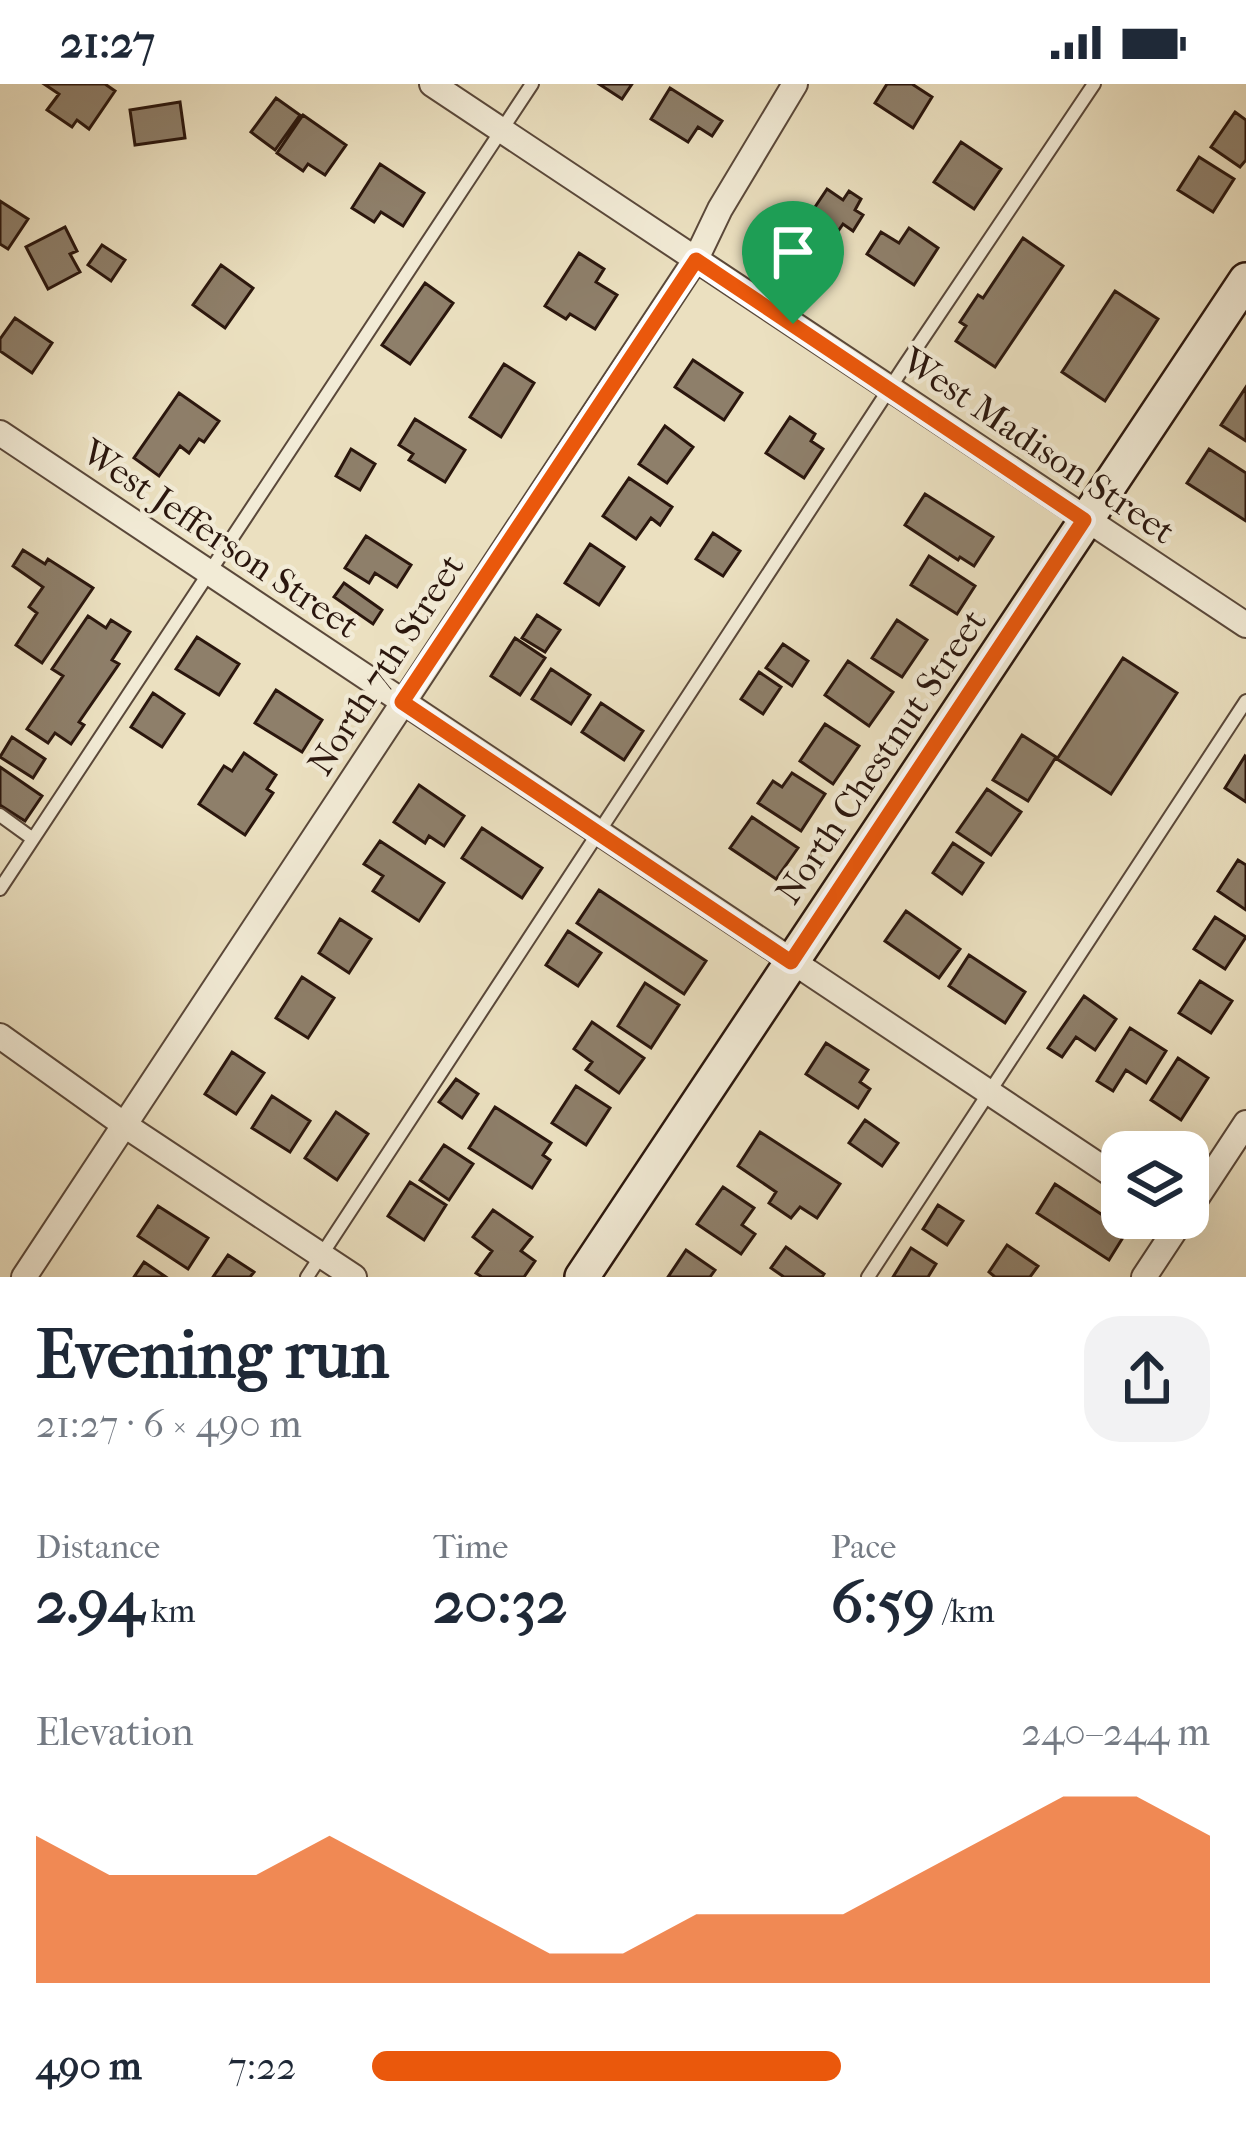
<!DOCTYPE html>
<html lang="en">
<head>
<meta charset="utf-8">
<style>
	body { margin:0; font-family:"IM FELL French Canon",serif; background:#f2f2f3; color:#1f2937; height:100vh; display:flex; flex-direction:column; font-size:45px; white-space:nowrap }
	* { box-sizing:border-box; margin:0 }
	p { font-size:39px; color:#747a83 }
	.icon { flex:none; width:66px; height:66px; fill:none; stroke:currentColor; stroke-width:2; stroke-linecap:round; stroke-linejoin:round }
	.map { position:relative; height:1193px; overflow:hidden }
	.sheet { display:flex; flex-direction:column; background:#fff; flex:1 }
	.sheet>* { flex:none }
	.buttons { position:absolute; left:1101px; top:1047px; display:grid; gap:24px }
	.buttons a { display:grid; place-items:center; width:108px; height:108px; border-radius:24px; background:#fff; box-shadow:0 12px 48px #0002; font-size:60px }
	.pin { position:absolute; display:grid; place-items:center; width:102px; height:102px; color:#fff; margin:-123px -51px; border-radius:50% 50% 50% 0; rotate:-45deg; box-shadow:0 0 12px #0007 }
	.pin .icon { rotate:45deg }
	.round { display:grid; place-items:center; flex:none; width:126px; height:126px; border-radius:36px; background:#f2f2f3 }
	.headline { display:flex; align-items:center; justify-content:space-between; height:204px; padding:0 36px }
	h1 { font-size:66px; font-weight:700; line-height:90px }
	.figures { display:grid; grid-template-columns:repeat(3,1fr); gap:18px; height:204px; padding:12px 36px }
	.figures div { display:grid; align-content:center }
	.figures b { font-size:60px; font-weight:700 }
	.figures small { font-size:33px; font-weight:400 }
	.figures p { font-size:33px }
	.chart { height:336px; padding:24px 36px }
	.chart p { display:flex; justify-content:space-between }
	.chart svg { width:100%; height:216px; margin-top:12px; fill:#ea580c; opacity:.7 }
	ul { padding:0 36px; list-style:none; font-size:39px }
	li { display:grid; grid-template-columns:192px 144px 1fr; align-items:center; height:90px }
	li i { height:30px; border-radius:15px; background:#ea580c }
	.status { display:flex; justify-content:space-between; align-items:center; height:84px; padding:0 60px; background:#fff; direction:ltr }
	.status svg { height:33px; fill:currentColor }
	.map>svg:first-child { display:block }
	.building { fill:#8e7f6a; stroke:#2a160d; stroke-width:3 }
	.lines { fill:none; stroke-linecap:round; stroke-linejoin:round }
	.service-casing { stroke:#5a483a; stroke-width:16 }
	.minor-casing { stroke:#5a483a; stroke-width:28 }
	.secondary-casing { stroke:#2a160d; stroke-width:38 }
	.service { stroke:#f2ebd6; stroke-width:12 }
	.minor { stroke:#f2ebd6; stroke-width:24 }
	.secondary { stroke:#f2ebd6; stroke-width:33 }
	.route-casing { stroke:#fff; stroke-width:24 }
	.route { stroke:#ea580c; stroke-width:15 }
	.labels { text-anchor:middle; stroke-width:9; stroke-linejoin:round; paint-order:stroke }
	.street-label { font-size:36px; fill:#2a160d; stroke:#f2ebd6 }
</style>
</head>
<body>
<div class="status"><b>21:27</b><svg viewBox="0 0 49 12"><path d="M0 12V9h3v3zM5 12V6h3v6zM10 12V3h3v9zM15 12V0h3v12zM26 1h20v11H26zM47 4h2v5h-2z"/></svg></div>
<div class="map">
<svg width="1246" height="1193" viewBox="0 0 1246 1193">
	<rect width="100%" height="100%" fill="#ebe0c0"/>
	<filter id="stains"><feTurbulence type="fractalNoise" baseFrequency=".00167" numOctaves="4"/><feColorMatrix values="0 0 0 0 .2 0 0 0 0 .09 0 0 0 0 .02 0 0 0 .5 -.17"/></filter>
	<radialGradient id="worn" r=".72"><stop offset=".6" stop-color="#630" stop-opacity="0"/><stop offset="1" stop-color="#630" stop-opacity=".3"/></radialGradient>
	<path class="building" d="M44,0H105L115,7L89,45L77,36L72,43L47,26L59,10Z
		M599,0H632L622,15Z
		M887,0H912L932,13L913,44L875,19Z
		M670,4L722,37L712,52L698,43L688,58L651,35Z
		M276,14L300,31L275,66L251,48Z
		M180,18L185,54L135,61L130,26Z
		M1235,28L1246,36V76L1240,83L1211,63Z
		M303,31L346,61L325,91L308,80L303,87L277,69Z
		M961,58L1001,85L974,125L934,98Z
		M1199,73L1234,95L1213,128L1178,106Z
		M380,80L424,109L403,142L381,128L374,138L352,124Z
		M827,105L843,116L849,107L861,115L855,126L863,131L853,147L843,140L830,159L803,141Z
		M0,117L28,135L8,165L0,160Z
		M65,143L77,167L70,170L80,188L48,205L26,163Z
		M909,144L938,164L914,201L867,170L881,148L899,159Z
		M1023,154L1063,182L995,283L956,257L966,242L960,238L978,211L983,214Z
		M102,161L125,176L111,197L88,181Z
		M579,169L604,185L596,198L617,211L595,245L570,230L566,235L545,222Z
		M221,181L253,204L225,244L193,221Z
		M425,199L453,219L410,280L382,261Z
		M1115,207L1158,235L1105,317L1062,288Z
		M15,234L52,259L32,289L0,267V255Z
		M693,276L742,309L724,336L675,303Z
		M504,280L534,299L501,353L470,333Z
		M1246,303V357L1221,341Z
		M179,309L219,337L204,358L199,355L189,369L180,362L159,392L134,374Z
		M790,333L815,350L811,357L823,365L804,394L766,369Z
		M415,335L465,366L445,398L409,376L413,370L399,361Z
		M665,342L693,363L667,399L639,380Z
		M351,365L375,380L360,406L336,392Z
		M1209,365L1246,389V437L1187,399Z
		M629,394L672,423L660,441L651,434L636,455L603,432Z
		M925,410L993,453L974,482L960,473L958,476L905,441Z
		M713,449L740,467L723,492L696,475Z
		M366,452L411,481L397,503L375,489L369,499L345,484Z
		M590,460L624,483L599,521L565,499Z
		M23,466L45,480L48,475L93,504L42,579L16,561L37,529L29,523L43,503L13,482Z
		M929,472L975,502L957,530L911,501Z
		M344,499L382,526L373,540L334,513Z
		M537,531L560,546L545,568L522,554Z
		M88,532L106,544L111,536L130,548L112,576L119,580L79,638L84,641L71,660L55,649L48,659L27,645L63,592L52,585Z
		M897,536L927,556L902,593L872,574Z
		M197,553L239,580L219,611L176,585Z
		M515,554L545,574L520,611L491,592Z
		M783,560L808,577L792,602L766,584Z
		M1123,574L1177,609L1111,710L1057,675Z
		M848,577L893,608L869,642L825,611Z
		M551,585L590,611L571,640L532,615Z
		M759,588L781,603L763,630L741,615Z
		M276,606L322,636L302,668L255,639Z
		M153,609L184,630L162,663L131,643Z
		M601,619L643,647L624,676L582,648Z
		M825,640L859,662L833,700L800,677Z
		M1022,651L1056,673L1028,717L993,696Z
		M12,653L45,675L33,694L0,673Z
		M244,669L276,691L267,705L273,709L245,751L199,720L224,682L232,687Z
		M1245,672L1246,673V718L1225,704Z
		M0,683L42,712L25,737L0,721Z
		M792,689L825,710L801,747L758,719L773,697L782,703Z
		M419,701L464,732L444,762L429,752L425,759L394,738Z
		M987,705L1021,728L991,771L957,748Z
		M752,733L798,764L776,795L730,764Z
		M482,744L542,784L522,814L462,774Z
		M380,757L444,799L419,837L373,807L383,792L364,780Z
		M953,759L983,779L962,810L933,789Z
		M1238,776L1246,781V826L1218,807Z
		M599,806L706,877L684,910L577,839Z
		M906,827L960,865L939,894L885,857Z
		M1215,833L1246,853L1225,885L1194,865Z
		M340,835L371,855L349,889L319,869Z
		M568,847L601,869L578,902L546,881Z
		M969,871L1025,908L1005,939L949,902Z
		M302,893L334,914L308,954L276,934Z
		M1200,897L1232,917L1211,949L1179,929Z
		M645,899L679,921L651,964L618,942Z
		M1084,912L1116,935L1095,966L1076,953L1062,973L1048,964Z
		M592,938L644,974L619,1009L586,986L592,978L574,965Z
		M1130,944L1166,967L1146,999L1126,986L1113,1007L1097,997Z
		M826,959L868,986L860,998L870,1005L858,1024L806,990Z
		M232,968L264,989L236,1030L205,1010Z
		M1178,974L1208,994L1181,1036L1151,1016Z
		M456,995L478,1010L462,1034L439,1018Z
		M576,1002L610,1024L586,1061L552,1039Z
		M272,1012L310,1037L290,1068L252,1044Z
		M495,1023L551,1059L543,1071L550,1076L532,1104L469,1064Z
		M336,1028L368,1050L337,1096L305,1074Z
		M865,1036L898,1059L882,1082L849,1059Z
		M760,1048L840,1100L817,1134L800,1123L791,1134L769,1119L776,1108L738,1082Z
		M444,1061L473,1080L449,1116L420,1096Z
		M410,1098L446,1121L424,1156L388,1132Z
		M1055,1100L1127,1147L1109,1176L1037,1129Z
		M723,1103L754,1124L742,1141L755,1150L741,1170L697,1140Z
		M938,1121L963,1137L947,1161L923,1145Z
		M158,1122L208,1154L188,1185L138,1152Z
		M493,1126L532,1153L521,1167L535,1177L524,1193H482L476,1189L492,1167L473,1153Z
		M1007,1161L1038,1182L1030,1193H995L989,1188Z
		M786,1163L824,1190L822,1193H784L771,1184Z
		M911,1164L936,1180L928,1193H893Z
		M686,1166L715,1186L710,1193H668Z
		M228,1171L254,1188L250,1193H213Z
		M144,1178L166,1193H134Z"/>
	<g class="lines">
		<defs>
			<path id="service" d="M0,731L33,755
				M0,805L532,0
				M307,1193L905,281L1094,0
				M868,1193L1246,617"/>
			<path id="minor" d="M432,0L1246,541
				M0,349L1122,1097
				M0,952L126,1042L354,1193
				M1188,1127L1246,1039
				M24,1193L696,175L720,125L795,0
				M1144,1193L1183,1134"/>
			<path id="secondary" d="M582,1193L1246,196"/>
		</defs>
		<use href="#service" class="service-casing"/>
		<use href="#minor" class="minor-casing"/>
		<use href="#secondary" class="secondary-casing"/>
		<use href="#service" class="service"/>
		<use href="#minor" class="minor"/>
		<use href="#secondary" class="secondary"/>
	</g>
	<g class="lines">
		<defs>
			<path id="route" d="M696,176L1084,436L791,878L402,618Z"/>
		</defs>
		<use href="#route" class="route-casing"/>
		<use href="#route" class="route"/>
	</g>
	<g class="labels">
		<g class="street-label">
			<text transform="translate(1039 361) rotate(34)" y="13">West Madison Street</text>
			<text transform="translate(221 454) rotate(34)" y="13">West Jefferson Street</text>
			<text transform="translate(385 580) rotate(-57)" y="13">North 7th Street</text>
			<text transform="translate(880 672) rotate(-56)" y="13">North Chestnut Street</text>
		</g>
	</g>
	<rect width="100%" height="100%" filter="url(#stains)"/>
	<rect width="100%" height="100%" fill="url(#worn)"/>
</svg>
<div class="buttons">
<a><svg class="icon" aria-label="layers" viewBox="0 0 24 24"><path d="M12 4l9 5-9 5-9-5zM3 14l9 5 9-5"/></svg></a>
</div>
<div class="pin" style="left:793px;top:240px;background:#1e9e55"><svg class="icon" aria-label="arrive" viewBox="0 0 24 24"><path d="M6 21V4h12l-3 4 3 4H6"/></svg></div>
</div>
<section class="sheet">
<div class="headline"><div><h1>Evening run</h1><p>21:27 · 6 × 490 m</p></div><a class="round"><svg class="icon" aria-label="share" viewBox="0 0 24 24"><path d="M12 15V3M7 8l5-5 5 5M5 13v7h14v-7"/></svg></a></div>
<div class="figures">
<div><p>Distance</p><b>2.94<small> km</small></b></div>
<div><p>Time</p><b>20:32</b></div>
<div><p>Pace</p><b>6:59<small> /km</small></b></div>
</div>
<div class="chart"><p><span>Elevation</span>240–244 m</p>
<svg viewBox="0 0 160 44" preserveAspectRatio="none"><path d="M0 44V14L10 22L20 22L30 22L40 14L50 22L60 30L70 38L80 38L90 30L100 30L110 30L120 22L130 14L140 6L150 6L160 14V44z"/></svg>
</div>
<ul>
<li><b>490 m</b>7:22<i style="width:56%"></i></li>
</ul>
</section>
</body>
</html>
